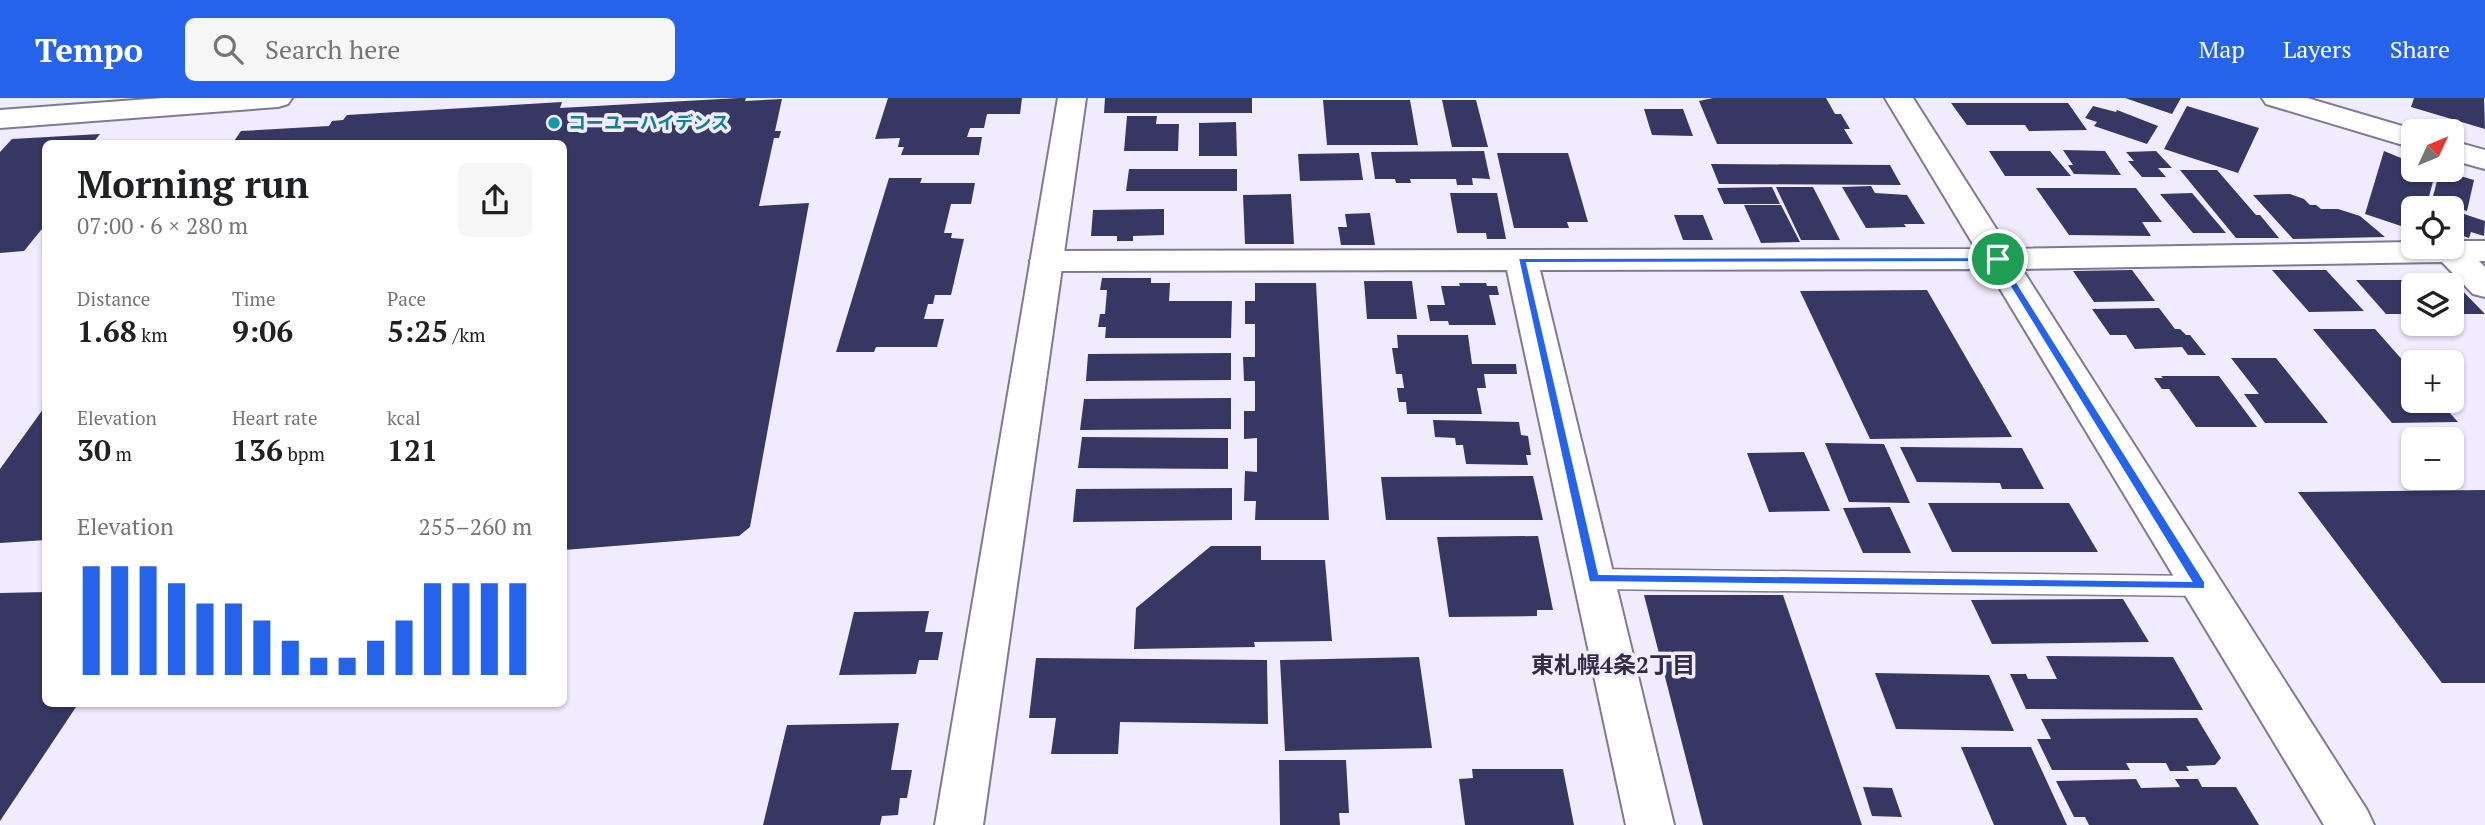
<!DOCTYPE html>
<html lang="en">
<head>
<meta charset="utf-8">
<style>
	body { margin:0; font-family:"PT Serif","Noto Sans JP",serif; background:#f6f6f6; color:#202124; height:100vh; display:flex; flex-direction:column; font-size:26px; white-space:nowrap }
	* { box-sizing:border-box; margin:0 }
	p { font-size:23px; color:#757577 }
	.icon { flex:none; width:38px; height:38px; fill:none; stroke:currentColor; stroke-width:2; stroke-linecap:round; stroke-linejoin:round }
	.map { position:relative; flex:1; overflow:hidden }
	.side { position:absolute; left:42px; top:42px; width:525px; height:567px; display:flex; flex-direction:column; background:#fff; border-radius:10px; box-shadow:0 2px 5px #0004 }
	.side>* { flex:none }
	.needle { width:46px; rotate:46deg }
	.buttons { position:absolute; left:2401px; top:21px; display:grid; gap:14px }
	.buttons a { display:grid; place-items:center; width:63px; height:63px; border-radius:10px; background:#fff; box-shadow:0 2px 5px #0004; font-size:35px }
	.pin { position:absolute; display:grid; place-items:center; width:60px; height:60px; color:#fff; margin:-30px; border:4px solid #fff; border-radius:50%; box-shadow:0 2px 7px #0007 }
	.round { display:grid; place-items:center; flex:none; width:74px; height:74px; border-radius:10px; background:#f6f6f6 }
	.headline { display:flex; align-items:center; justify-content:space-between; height:119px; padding:0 35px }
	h1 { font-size:38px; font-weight:700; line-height:52px }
	.metrics { display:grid; grid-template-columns:repeat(3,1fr); gap:10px; height:119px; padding:7px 35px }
	.metrics div { display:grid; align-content:center }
	.metrics b { font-size:30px; font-weight:700 }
	.metrics small { font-size:19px; font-weight:400 }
	.metrics p { font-size:19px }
	.chart { height:196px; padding:14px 35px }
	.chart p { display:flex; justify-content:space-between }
	.chart svg { width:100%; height:126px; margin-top:7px; stroke:#2563eb; stroke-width:6 }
	header { display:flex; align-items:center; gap:42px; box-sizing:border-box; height:98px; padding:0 35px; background:#2563eb; color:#fff }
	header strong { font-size:33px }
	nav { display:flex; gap:38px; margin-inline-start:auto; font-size:24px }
	.search { width:490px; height:63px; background:#f6f6f6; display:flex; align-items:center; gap:18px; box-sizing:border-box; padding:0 24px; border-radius:10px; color:#757577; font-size:26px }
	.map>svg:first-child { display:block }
	.building { fill:#363863 }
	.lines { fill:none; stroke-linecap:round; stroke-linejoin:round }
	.service-casing { stroke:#807993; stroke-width:3 }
	.minor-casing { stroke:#807993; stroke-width:4 }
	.tertiary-casing { stroke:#807993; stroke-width:4 }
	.service { fill:#fff; fill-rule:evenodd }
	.minor { fill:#fff; fill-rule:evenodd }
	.tertiary { fill:#fff; fill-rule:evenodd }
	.route { fill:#2563eb; stroke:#fff; stroke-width:2; fill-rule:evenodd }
	.culture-dot { fill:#0f9aa8; stroke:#f0ebfd; stroke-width:2.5 }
	.labels { text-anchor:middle; stroke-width:7; stroke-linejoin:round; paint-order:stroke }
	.far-culture-label { font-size:18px; font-weight:bold; fill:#0d838f; stroke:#f0ebfd; text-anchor:start }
	.neighbourhood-label { font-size:23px; font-weight:bold; fill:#332c43; stroke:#f0ebfd }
</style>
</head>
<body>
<header>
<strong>Tempo</strong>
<div class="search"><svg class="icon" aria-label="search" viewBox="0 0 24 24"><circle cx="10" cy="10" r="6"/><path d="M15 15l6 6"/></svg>Search here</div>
<nav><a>Map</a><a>Layers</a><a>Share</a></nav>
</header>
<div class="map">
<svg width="2485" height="727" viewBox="0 0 2485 727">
	<rect width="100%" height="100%" fill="#f0ebfd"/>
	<path class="building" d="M739,0H746L745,3L782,1L775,33H781L779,40H774L759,108L809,105L750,429L739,438L564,452V46H232L241,33L329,28L332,23L343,22L347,17L562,4L560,10Z
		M888,0H1022L1020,16H987L984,30H970L967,39H982L979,57H901L904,49H898L900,40L875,41Z
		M1105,0H1252V15H1104Z
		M1713,0H1826L1835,16H1841L1850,31H1844L1853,46H1717L1699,3Z
		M2125,0H2181L2172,16Z
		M2414,0H2484L2485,31L2411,9Z
		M1323,2H1410L1418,47H1327Z
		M1442,2H1476L1488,49H1452Z
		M1951,5H2068L2087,32L2029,33L2025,27H1967Z
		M2093,8L2116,14L2117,12L2158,28L2147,46L2094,28L2097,24L2085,20Z
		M2187,8L2259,30L2238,75L2164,51Z
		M1644,11H1683L1693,38L1652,37Z
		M1127,18H1157L1156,26H1179L1178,53H1124Z
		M1236,24L1237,58H1199V25Z
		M100,36L92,46H46V117L42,122L46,121V126L24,153L0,155V54L12,41Z
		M2063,52L2105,53L2121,77L2074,76L2068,67H2073Z
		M1484,53L1490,81L1472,80L1473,87H1457L1456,81H1410L1411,85H1396L1395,81H1375L1371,54Z
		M1989,53H2050L2071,78H2005Z
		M2156,53L2172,70H2158L2166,79H2142L2128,63H2134L2126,54Z
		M2384,53L2413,65V72H2436L2426,110H2413V132L2365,116Z
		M1359,55L1363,82L1300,83L1298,56Z
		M1497,55H1568L1588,124H1567L1569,130H1514Z
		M1711,66L1890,67L1901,87L1719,86Z
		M1129,71H1237V93H1126Z
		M2180,72H2217L2256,117H2260L2279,140H2236Z
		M2440,72L2474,82L2467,113L2432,102Z
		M889,80H922L920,85H975L971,106H951L944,135H952L951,140L964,141L951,197H935L933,206H928L924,221H944L937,249H876L874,254H836Z
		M1871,88L1875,95L1907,97L1925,126H1904L1906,129L1866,130L1842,89Z
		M1772,89L1780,106H1724L1717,90Z
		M1776,89H1813L1840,142H1801Z
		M2036,90H2136L2162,124H2142L2151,138L2069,137Z
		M1450,95H1497L1506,141H1487L1486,135H1457Z
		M2192,95L2226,135H2193L2160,96Z
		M1291,96L1294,146H1245L1243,97Z
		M2290,96L2304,101L2310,107H2316L2321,111H2338L2360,118L2385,139L2293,141L2253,97Z
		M1744,107H1781L1800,144L1761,145Z
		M1164,111V137L1133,138V143H1117V138H1091L1093,112Z
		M2452,112L2485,123L2484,138L2471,134L2469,140L2452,134Z
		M1370,115L1375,147H1341L1338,129H1347L1345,116Z
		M1674,117H1703L1713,142H1683Z
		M2132,172L2155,203L2094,204L2073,173Z
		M2272,172H2326L2364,213L2309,214Z
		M1102,180H1151V185H1170L1169,203H1232L1231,240H1105L1106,229H1098L1100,216H1105L1107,192H1100Z
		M2356,182H2452L2485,216H2452V187H2413V216H2386Z
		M1364,183H1412L1417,221H1367Z
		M1255,185H1316L1329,422H1255L1256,403H1244L1245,373L1257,374V340L1244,341V313H1255V283H1244L1243,259H1255V226H1245V203H1255Z
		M1459,185H1486L1487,188H1497L1499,197H1489L1496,227H1449L1448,223H1430L1427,207H1445L1441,188H1460Z
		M1927,192L2012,339L1870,341L1800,193Z
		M2159,210L2175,231H2180L2186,237H2190L2206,257H2188L2182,249L2135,251L2126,237H2110L2092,211Z
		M2313,231H2375L2413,274V303H2439L2458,324L2392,325Z
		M1397,237H1468L1472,266H1516L1517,276H1484L1486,290H1477L1482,316H1407L1406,304H1399L1397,290H1404L1402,276H1396L1392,250H1398Z
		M1231,255V282L1086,283L1088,256Z
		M2231,260H2276L2328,325H2265L2244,296H2259Z
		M2161,278H2219L2257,329H2196L2169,291H2162L2154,280H2163Z
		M1231,300V331L1080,332L1084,301Z
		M46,307V442L0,445V371Z
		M1433,322L1519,324L1521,337L1528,338L1531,357H1526L1528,367L1466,366L1463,347H1456L1455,340L1435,339Z
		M1082,339L1228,340V371L1078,370Z
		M1825,345L1884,346L1910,405L1849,404Z
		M1900,349L2022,350L2044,391H2002L2000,385L1917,384Z
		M1804,354L1830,413L1769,414L1747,355Z
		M1533,378L1543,422H1386L1381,379Z
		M1232,390V422L1073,424L1076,391Z
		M2485,392V585H2442L2298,394Z
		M1928,405H2069L2098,454H1952Z
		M1890,409L1911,455H1863L1843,410Z
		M1538,438L1553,512H1537V518L1449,519L1437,439Z
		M1211,448H1261V462H1325L1332,543L1254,544L1255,549L1134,551L1136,510Z
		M46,494V606H78L0,723V495Z
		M1644,497H1783L1862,727H1703Z
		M2123,501L2149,544L1992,546L1971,502Z
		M929,513L925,534H943L938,562H919L916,576L839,577L854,514Z
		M2046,558L2173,559L2203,612L2026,611L2010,576H2026L2028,581H2057Z
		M1419,559L1432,650L1285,653L1280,562Z
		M1036,560L1267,562L1268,626L1120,624L1118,656H1051L1056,620H1029Z
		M1875,575L1989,577L2014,633L1896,631Z
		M2197,620L2221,660L2215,667L2186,668L2189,673H2170L2166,665H2126L2130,672H2052L2037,641H2051L2041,621Z
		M899,625L891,672H912L907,700H900L898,717L882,718L880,727H763L787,627Z
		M1961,649H2031L2067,727H1994Z
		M1279,662H1346L1349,715H1339L1340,727H1280Z
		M1472,671H1563L1574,727H1465L1459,681L1473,680Z
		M2136,681L2141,690L2180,689L2175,681H2198L2202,689H2236L2259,727H2089L2085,719H2074L2056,683Z
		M1863,689L1892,690L1902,719L1872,718Z"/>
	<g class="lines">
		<defs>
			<path id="service" d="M1594,471L2201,478L2210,481L2213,488L2210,495L2201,498L1594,491L1585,488L1582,481L1585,474Z"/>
			<path id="minor" d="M1885,0H1913L2009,151L2413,144V149H2452V143H2485V163H2479L2485,169V199L2473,196L2442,164L2022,171L2367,712L2374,727H2324L1988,171L1540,172L1674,727H1626L1507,172L1047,173L1035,170L1030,163L1035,156L1047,153L1976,151Z"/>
			<path id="tertiary" d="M163,0H292L288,6L278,9L0,30V12Z
				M1058,0H1086L983,727H935Z
				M2262,0H2307L2419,33H2413V50L2266,6Z
				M2452,43L2485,52V71L2452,62Z"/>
		</defs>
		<use href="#service" class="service-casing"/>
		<use href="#minor" class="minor-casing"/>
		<use href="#tertiary" class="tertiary-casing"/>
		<use href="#service" class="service"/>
		<use href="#minor" class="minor"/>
		<use href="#tertiary" class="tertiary"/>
	</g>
	<path class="route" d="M2001,159L2205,484V491L1589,484L1518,160ZM1995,164L2191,483L1599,476L1527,165Z"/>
	<circle class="culture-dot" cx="554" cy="25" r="7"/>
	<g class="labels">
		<g class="far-culture-label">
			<text x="568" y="31">コーユーハイデンス</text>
		</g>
		<g class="neighbourhood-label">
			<text x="1613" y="575">東札幌4条2丁目</text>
		</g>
	</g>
</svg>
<div class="buttons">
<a><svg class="needle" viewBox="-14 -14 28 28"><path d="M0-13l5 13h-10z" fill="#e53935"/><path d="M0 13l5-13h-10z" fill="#757577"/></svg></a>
<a><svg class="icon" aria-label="locate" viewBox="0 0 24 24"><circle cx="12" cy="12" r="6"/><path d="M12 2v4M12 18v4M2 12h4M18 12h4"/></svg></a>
<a><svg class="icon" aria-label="layers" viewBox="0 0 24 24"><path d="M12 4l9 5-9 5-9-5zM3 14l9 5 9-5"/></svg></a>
<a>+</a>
<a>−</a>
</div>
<div class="pin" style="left:1998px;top:161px;background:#1e9e55"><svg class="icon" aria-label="arrive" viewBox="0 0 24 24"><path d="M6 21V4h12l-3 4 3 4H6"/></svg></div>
<section class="side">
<div class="headline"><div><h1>Morning run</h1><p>07:00 · 6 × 280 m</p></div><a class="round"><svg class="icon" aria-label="share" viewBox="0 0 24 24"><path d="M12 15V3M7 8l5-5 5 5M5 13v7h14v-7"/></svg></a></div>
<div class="metrics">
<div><p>Distance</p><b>1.68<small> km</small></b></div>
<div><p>Time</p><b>9:06</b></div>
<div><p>Pace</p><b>5:25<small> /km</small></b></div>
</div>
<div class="metrics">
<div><p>Elevation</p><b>30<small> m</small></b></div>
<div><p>Heart rate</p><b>136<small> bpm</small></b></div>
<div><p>kcal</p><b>121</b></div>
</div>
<div class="chart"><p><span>Elevation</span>255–260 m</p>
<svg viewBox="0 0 160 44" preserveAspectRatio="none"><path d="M5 44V6M15 44V6M25 44V6M35 44V12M45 44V19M55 44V19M65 44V25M75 44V32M85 44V38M95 44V38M105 44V32M115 44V25M125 44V12M135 44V12M145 44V12M155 44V12"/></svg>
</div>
</section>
</div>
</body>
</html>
